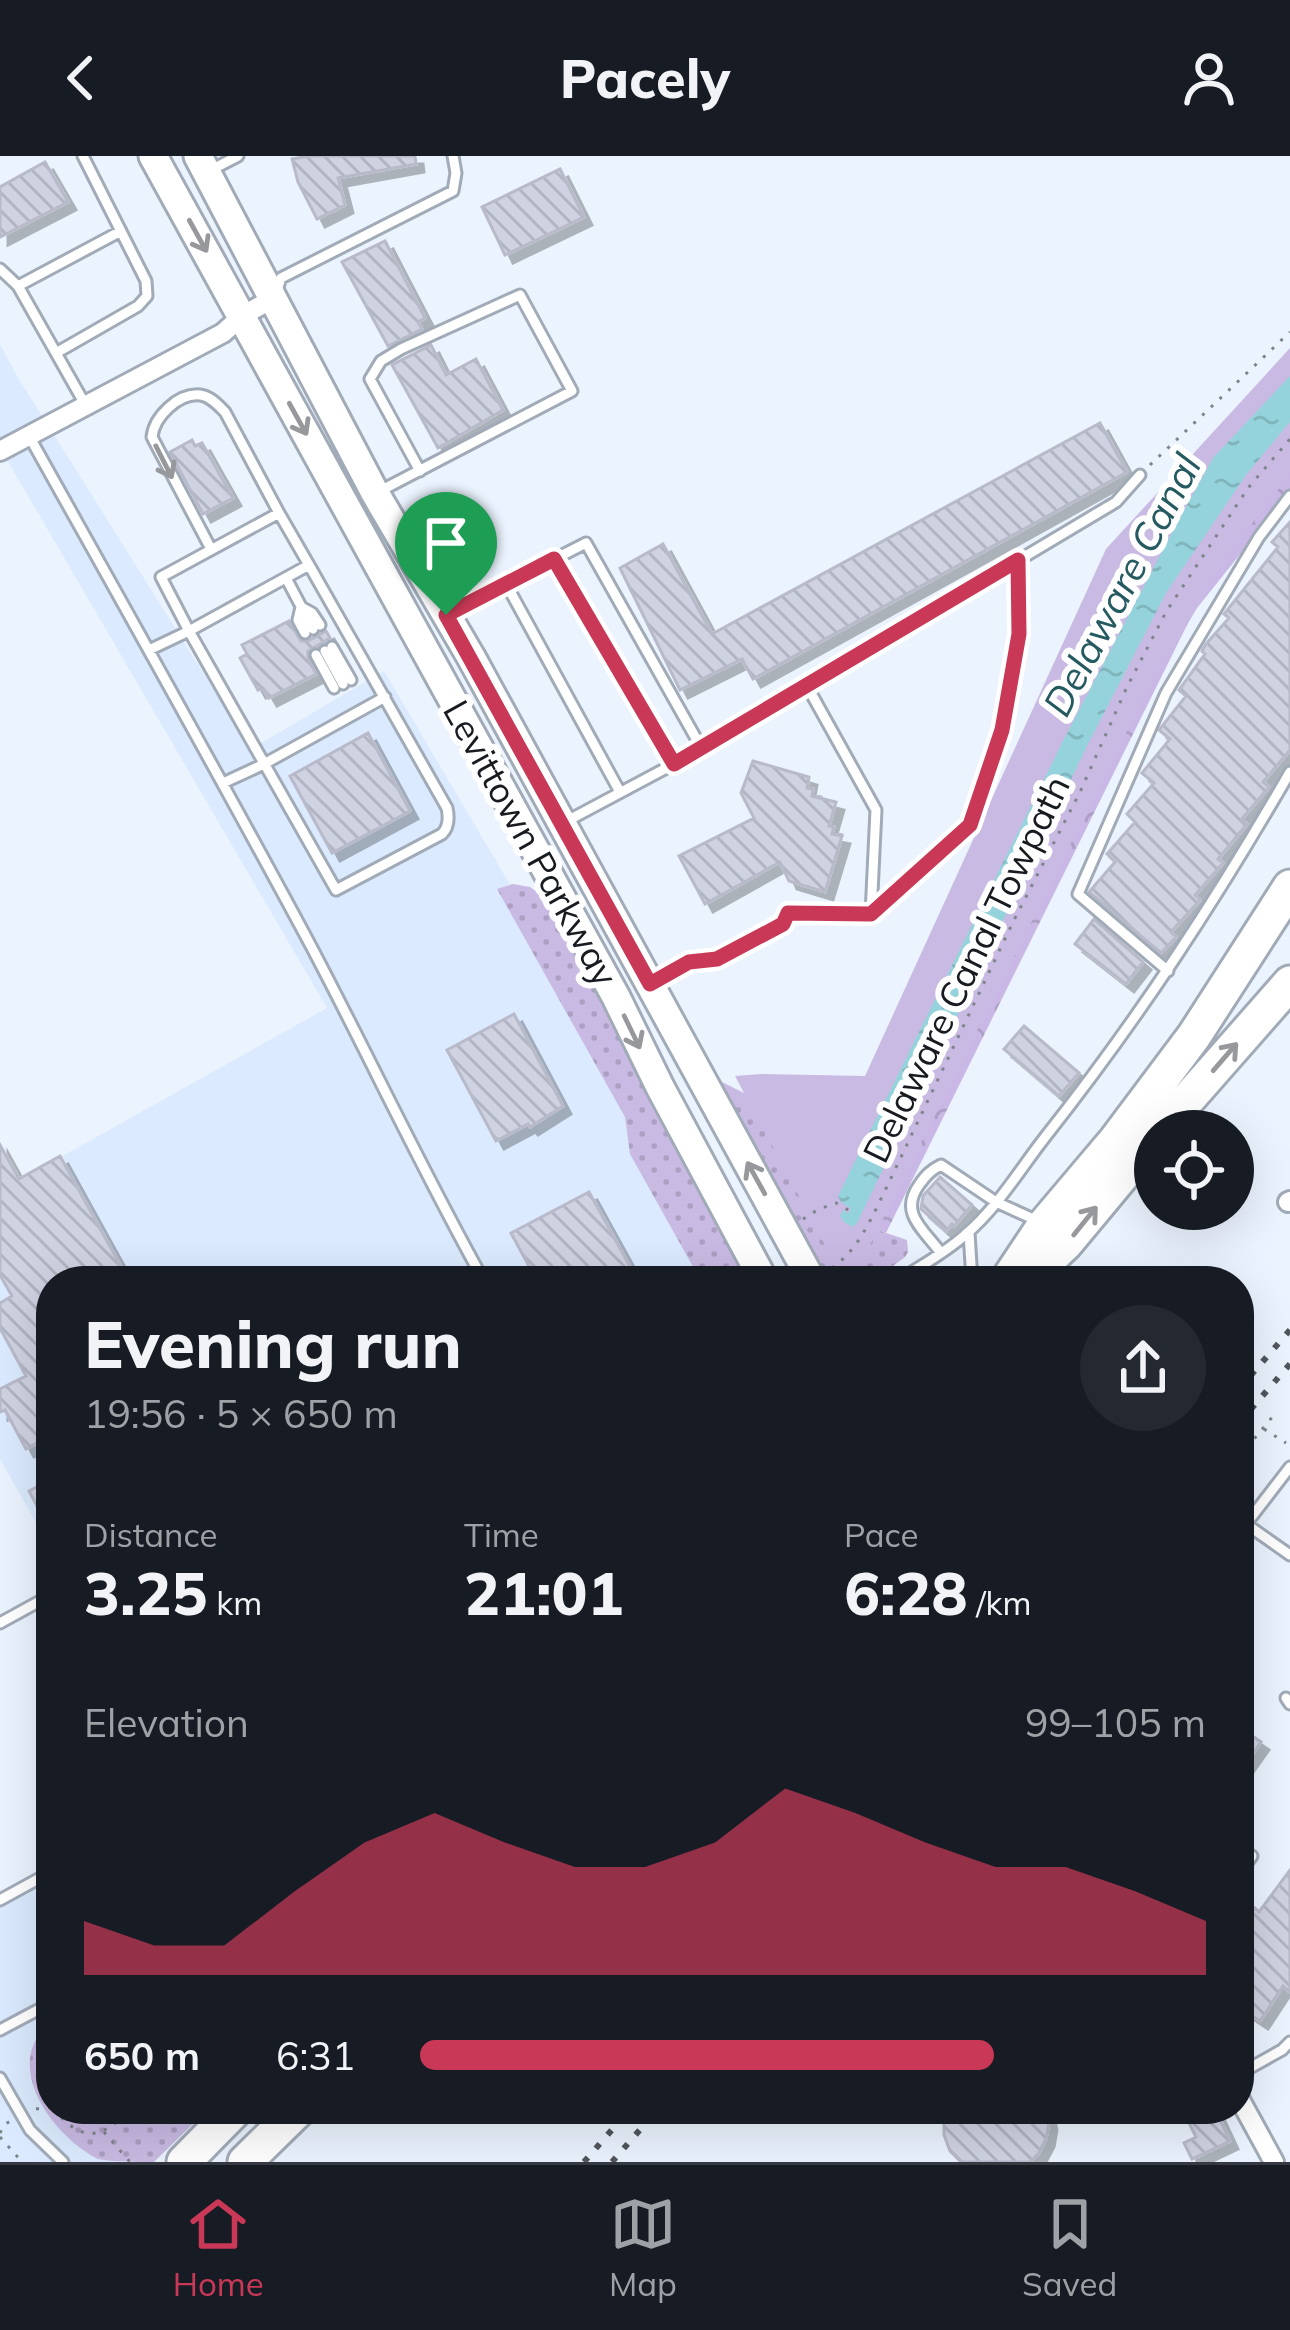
<!DOCTYPE html>
<html lang="en">
<head>
<meta charset="utf-8">
<style>
	body { margin:0; font-family:Mulish,sans-serif; background:#242831; color:#f1f3f6; height:100vh; display:flex; flex-direction:column; font-size:45px; white-space:nowrap }
	* { box-sizing:border-box; margin:0 }
	p { font-size:39px; color:#9ea1a6 }
	.icon { flex:none; width:66px; height:66px; fill:none; stroke:currentColor; stroke-width:2; stroke-linecap:round; stroke-linejoin:round }
	.map { position:relative; flex:1; overflow:hidden }
	.panel { position:absolute; left:36px; top:1110px; width:1218px; height:858px; display:flex; flex-direction:column; background:#171b24; border-radius:48px; box-shadow:0 12px 48px #0002 }
	.panel>* { flex:none }
	.controls { position:absolute; left:1134px; top:954px; display:grid; gap:24px }
	.controls a { display:grid; place-items:center; width:120px; height:120px; border-radius:50%; background:#171b24; box-shadow:0 12px 48px #0002; font-size:60px }
	.pin { position:absolute; display:grid; place-items:center; width:102px; height:102px; color:#fff; margin:-123px -51px; border-radius:50% 50% 50% 0; rotate:-45deg; box-shadow:0 0 12px #0007 }
	.pin .icon { rotate:45deg }
	.round { display:grid; place-items:center; flex:none; width:126px; height:126px; border-radius:63px; background:#242831 }
	.summary { display:flex; align-items:center; justify-content:space-between; height:204px; padding:0 48px }
	h1 { font-size:66px; font-weight:800; line-height:90px }
	.metrics { display:grid; grid-template-columns:repeat(3,1fr); gap:18px; height:204px; padding:12px 48px }
	.metrics div { display:grid; align-content:center }
	.metrics b { font-size:60px; font-weight:800 }
	.metrics small { font-size:33px; font-weight:400 }
	.metrics p { font-size:33px }
	.chart { height:336px; padding:24px 48px }
	.chart p { display:flex; justify-content:space-between }
	.chart svg { width:100%; height:216px; margin-top:12px; fill:#c93957; opacity:.7 }
	ul { padding:0 48px; list-style:none; font-size:39px }
	li { display:grid; grid-template-columns:192px 144px 1fr; align-items:center; height:90px }
	li i { height:30px; border-radius:15px; background:#c93957 }
	header { display:flex; justify-content:space-between; align-items:center; height:156px; padding:0 48px; background:#171b24; font-size:54px; font-weight:800 }
	.dock { display:flex; justify-content:space-around; align-items:center; height:168px; border-top:3px solid #363941; background:#171b24; font-size:33px; color:#9ea1a6 }
	.dock a { display:grid; justify-items:center; gap:6px }
	.dock .current { color:#c93957 }
	.map>svg:first-child { display:block }
	.built { fill:#dbeafe }
	.grass { fill:url(#grass-dots) }
	.forest { fill:url(#forest-crowns) }
	.park { fill:#c9bae3 }
	.water { fill:url(#water-ripples) }
	.building { fill:url(#building-back-hatch); stroke:#b8bac9; stroke-width:3; filter:url(#shadow) }
	.lines { fill:none; stroke-linecap:round; stroke-linejoin:round }
	.lane-casing { stroke:#a1abb8; stroke-width:15 }
	.street-casing { stroke:#a1abb8; stroke-width:24 }
	.primary-casing { stroke:#a1abb8; stroke-width:33 }
	.highway-casing { stroke:#a1abb8; stroke-width:39 }
	.path { stroke:#7e848c; stroke-width:3; stroke-dasharray:3 9; stroke-linecap:butt }
	.lane { stroke:#fff; stroke-width:9 }
	.street { stroke:#fff; stroke-width:18 }
	.primary { stroke:#fff; stroke-width:27 }
	.highway { stroke:#fff; stroke-width:33 }
	.rail { stroke:#51565c; stroke-width:6; stroke-dasharray:6 12; stroke-linecap:butt }
	.oneway { stroke:#97989b }
	.route-casing { stroke:#fff; stroke-width:24 }
	.route { stroke:#c93957; stroke-width:15 }
	.labels { text-anchor:middle; stroke-width:12; stroke-linejoin:round; paint-order:stroke }
	.street-label { font-size:36px; fill:#171b20; stroke:#fff }
	.water-label { font-size:39px; font-style:italic; fill:#255a61; stroke:#fff }
</style>
</head>
<body>
<header><svg class="icon" aria-label="back" viewBox="0 0 24 24"><path d="M15 5l-7 7 7 7"/></svg>Pacely<svg class="icon" aria-label="person" viewBox="0 0 24 24"><circle cx="12" cy="8" r="4"/><path d="M4 21q1-7 8-7t8 7"/></svg></header>
<div class="map">
<svg width="1290" height="2006" viewBox="0 0 1290 2006">
	<defs>
		<pattern id="grass-dots" width="8" height="8" patternUnits="userSpaceOnUse" patternTransform="scale(3)"><rect width="8" height="8" fill="#c9bae3"/><path d="M2 2h.1M6 6h.1" fill="none" stroke="#ac9fc2" stroke-width="1.8" stroke-linecap="round"/></pattern>
		<pattern id="forest-crowns" width="20" height="18" patternUnits="userSpaceOnUse" patternTransform="scale(3)"><rect width="20" height="18" fill="#c9b8e5"/><path d="M2 6a3 3 0 1 1 6 0M12 15a3 3 0 1 1 6 0" fill="none" stroke="#ac9ec4"/></pattern>
		<pattern id="water-ripples" width="26" height="14" patternUnits="userSpaceOnUse" patternTransform="scale(3)"><rect width="26" height="14" fill="#95d3dc"/><path d="M2 4q2-2 4 0t4 0M15 11q2-2 4 0t4 0" fill="none" stroke="#80b5bc"/></pattern>
		<pattern id="building-back-hatch" width="6" height="6" patternUnits="userSpaceOnUse" patternTransform="scale(3)"><rect width="6" height="6" fill="#cfd2e1"/><path d="M-1 5l2 2M0 0l6 6M5-1l2 2" fill="none" stroke="#b1b4c1"/></pattern>
		<filter id="shadow"><feDropShadow dx="8" dy="8" stdDeviation="0" flood-color="#0004"/></filter>
	</defs>
	<rect width="100%" height="100%" fill="#ebf3fe"/>
	<path class="built" d="M0,188L17,220L251,593L384,515L744,1125H51V1393L0,1303V1035L327,852L0,292Z
		M51,1721V1953L142,2006H0V1750Z"/>
	<path class="grass" d="M513,728L530,731L551,746L749,1125H701L630,998L625,961L497,733Z
		M714,922L754,942L857,1067L907,1084L908,1096L905,1101L873,1125H822Z
		M51,1866V1953H208L154,2006C137,2006 112,2006 98,2003C51,1979 0,1907 51,1866Z"/>
	<path class="forest" d="M1290,266V336L1193,457L886,1077L857,1067Z"/>
	<path class="park" d="M1290,192V318L1229,398L1143,543L852,1125H844L735,920L761,918L865,920L1106,393Z"/>
	<path class="water" d="M1290,220V266L1246,319L1166,437L1088,588L857,1067L853,1071L845,1067L840,1060L843,1054L848,1057L851,1053L841,1046L838,1040L1063,585L1175,371L1213,302Z"/>
	<path class="building" d="M309,0H415L416,8L338,22L345,49L317,63L298,26L292,3Z
		M45,6L68,46L0,81V31Z
		M560,13L584,61L505,99L482,51Z
		M385,85L425,162L418,166L422,173L388,190L342,106Z
		M431,189L446,219L476,203L503,254L438,292L392,209Z
		M1100,267L1127,316L753,523L742,503L680,534L620,412L663,388L712,478Z
		M192,284L195,290L202,287L233,342L203,358L170,296Z
		M1290,366V594L1263,626L1269,631L1241,664L1247,668L1218,703L1223,707L1195,739L1200,744L1171,776L1176,781L1161,797L1089,736L1115,706L1107,698L1135,666L1127,658L1154,627L1142,617L1170,583L1159,574L1186,540L1179,534L1205,498L1202,495L1206,488L1229,462L1224,458L1278,391L1272,386Z
		M289,465L301,485H308L326,475L330,482L308,495V502L316,518L269,542L263,532L258,534L240,502L247,498L242,489Z
		M368,577L410,655L332,697L290,620Z
		M753,605L809,621L807,632L813,633L812,640L836,646L829,670L834,671L832,678L842,680L825,736L789,725L780,706L705,748L679,700L754,662L741,637Z
		M1094,763L1143,806L1126,828L1075,788Z
		M514,858L563,950L530,971L528,968L496,985L447,894Z
		M1024,870L1079,917L1059,940L1004,893Z
		M0,989L19,1023L60,1000L129,1125H51V1279L26,1293L5,1254L0,1256V1233L26,1220L0,1172V1147L12,1140L0,1119Z
		M940,1021L972,1049L954,1070L952,1068L946,1075L921,1053L923,1040Z
		M589,1036L638,1125H537L511,1077Z
		M51,1323V1376L29,1335Z
		M1239,1571L1261,1586L1239,1617Z
		M1290,1714V1836L1283,1830L1260,1865L1239,1851V1772L1255,1752L1259,1756Z
		M944,1953H1046L1049,1966L1046,1983L1038,1998L1030,2006H961L950,1995L944,1979Z
		M1198,1953H1215L1230,1985L1192,2003L1184,1987L1196,1981L1185,1959Z"/>
	<g class="lines">
		<defs>
			<path id="lane" d="M211,14L238,0
				M0,113L18,130L86,250
				M18,130L121,75
				M276,137L281,122L453,35L456,17L453,0
				M56,197L138,150L147,140L146,125L83,0
				M29,280C124,450 220,620 312,792C370,902 423,1016 484,1125
				M380,335L572,235L520,139L401,193L381,205L370,223L420,315
				M211,393L152,281C154,261 178,237 200,239C210,240 218,249 225,256L279,357
				M554,403L674,608
				M309,409L447,652C449,661 449,671 442,678L336,734L189,475Z
				M286,422L313,473
				M505,426L620,636
				M301,451L298,464L305,477
				M301,451L312,457L320,469
				M451,456L586,387L702,593L567,665
				M332,491L351,524
				M149,494L189,475L161,421L279,357L309,409
				M325,495L343,528
				M316,499L334,532
				M702,593L1116,346L1140,319
				M223,627L264,608L385,541
				M871,758L971,669L1002,574L1019,478L1018,404
				M1168,815L1078,738L1166,537L1259,381L1290,340
				M654,825L690,806L717,803L783,768L788,757L871,758L876,654L807,530
				M969,1076L972,1125
				M941,1097C923,1073 899,1057 919,1029C926,1019 931,1014 941,1009L996,1046L1040,1066
				M898,1125C920,1110 945,1097 965,1079C998,1051 1020,1013 1046,980C1139,862 1215,746 1290,616
				M1290,1311L1246,1368L1290,1399
				M0,1467L51,1439
				M1286,1542L1290,1548
				M1239,1718L1252,1700
				M0,1744L51,1716
				M0,1874L51,1847
				M1239,1918L1282,1894L1290,1886
				M0,1922L30,1974L63,2006"/>
			<path id="street" d="M0,295L223,177L242,160L274,142
				M1288,1046L1290,1045
				M1239,1942L1274,2006"/>
			<path id="primary" d="M153,0L616,841L660,931L764,1125
				M198,0L375,337L471,501L812,1125"/>
			<path id="highway" d="M1160,975L1290,827
				M1007,1125L1045,1068L1116,984L1194,880L1290,731
				M1026,1125L1066,1087L1155,980
				M184,2006L236,1953
				M245,2006L299,1953"/>
		</defs>
		<use href="#lane" class="lane-casing"/>
		<use href="#street" class="street-casing"/>
		<use href="#primary" class="primary-casing"/>
		<use href="#highway" class="highway-casing"/>
		<path class="path" d="M1150,309L1290,176
			M803,1063L819,1053L836,1047L850,1055
			M832,1112C856,1095 867,1071 880,1045L1013,766L1080,636L1127,531L1166,456L1248,332L1290,283
			M1264,1273L1286,1287
			M1239,1301L1274,1259L1273,1257
			M36,1953L51,1951
			M53,1953C85,1988 99,1983 132,1953
			M104,1976L130,2006
			M0,1977L5,1968L11,1965
			M0,1981L22,2006"/>
		<use href="#lane" class="lane"/>
		<use href="#street" class="street"/>
		<use href="#primary" class="primary"/>
		<use href="#highway" class="highway"/>
		<path class="rail" d="M1239,1233L1290,1174
			M1239,1267L1290,1208
			M584,2006L630,1953
			M612,2006L658,1953"/>
	</g>
	<defs><path id="oneway-shaft" d="M-6 0H5M1.5-3L5.5 0L1.5 3" fill="none" stroke-width="1.6" stroke-linecap="round" stroke-linejoin="round" transform="scale(3)"/></defs>
	<g class="oneway">
		<use href="#oneway-shaft" transform="translate(198 80) rotate(61)"/>
		<use href="#oneway-shaft" transform="translate(298 263) rotate(61)"/>
		<use href="#oneway-shaft" transform="translate(164 306) rotate(63)"/>
		<use href="#oneway-shaft" transform="translate(632 876) rotate(64)"/>
		<use href="#oneway-shaft" transform="translate(1225 901) rotate(-49)"/>
		<use href="#oneway-shaft" transform="translate(756 1022) rotate(-119)"/>
		<use href="#oneway-shaft" transform="translate(1085 1065) rotate(-51)"/>
	</g>
	<g class="lines">
		<defs>
			<path id="route" d="M554,403L674,608L1018,404L1019,478L1002,574L970,669L871,758L788,757L783,768L717,803L689,806L650,828L446,459Z"/>
		</defs>
		<use href="#route" class="route-casing"/>
		<use href="#route" class="route"/>
	</g>
	<g class="labels">
		<g class="street-label">
			<text transform="translate(531 687) rotate(61)" y="13">Levittown Parkway</text>
			<text transform="translate(966 813) rotate(-64)" y="13">Delaware Canal Towpath</text>
		</g>
		<g class="water-label">
			<text transform="translate(1122 429) rotate(-62)" y="14">Delaware Canal</text>
		</g>
	</g>
</svg>
<div class="controls">
<a><svg class="icon" aria-label="locate" viewBox="0 0 24 24"><circle cx="12" cy="12" r="6"/><path d="M12 2v4M12 18v4M2 12h4M18 12h4"/></svg></a>
</div>
<div class="pin" style="left:446px;top:459px;background:#1e9e55"><svg class="icon" aria-label="arrive" viewBox="0 0 24 24"><path d="M6 21V4h12l-3 4 3 4H6"/></svg></div>
<section class="panel">
<div class="summary"><div><h1>Evening run</h1><p>19:56 · 5 × 650 m</p></div><a class="round"><svg class="icon" aria-label="share" viewBox="0 0 24 24"><path d="M12 15V3M7 8l5-5 5 5M5 13v7h14v-7"/></svg></a></div>
<div class="metrics">
<div><p>Distance</p><b>3.25<small> km</small></b></div>
<div><p>Time</p><b>21:01</b></div>
<div><p>Pace</p><b>6:28<small> /km</small></b></div>
</div>
<div class="chart"><p><span>Elevation</span>99–105 m</p>
<svg viewBox="0 0 160 44" preserveAspectRatio="none"><path d="M0 44V33L10 38L20 38L30 27L40 17L50 11L60 17L70 22L80 22L90 17L100 6L110 11L120 17L130 22L140 22L150 27L160 33V44z"/></svg>
</div>
<ul>
<li><b>650 m</b>6:31<i style="width:73%"></i></li>
</ul>
</section>
</div>
<nav class="dock">
<a class="current"><svg class="icon" aria-label="home" viewBox="0 0 24 24"><path d="M3 11l9-7 9 7M6 9v11h12V9"/></svg>Home</a>
<a><svg class="icon" aria-label="map" viewBox="0 0 24 24"><path d="M3 6l6-2 6 2 6-2v14l-6 2-6-2-6 2zM9 4v14M15 6v14"/></svg>Map</a>
<a><svg class="icon" aria-label="saved" viewBox="0 0 24 24"><path d="M7 4h10v16l-5-4-5 4z"/></svg>Saved</a>
</nav>
</body>
</html>
